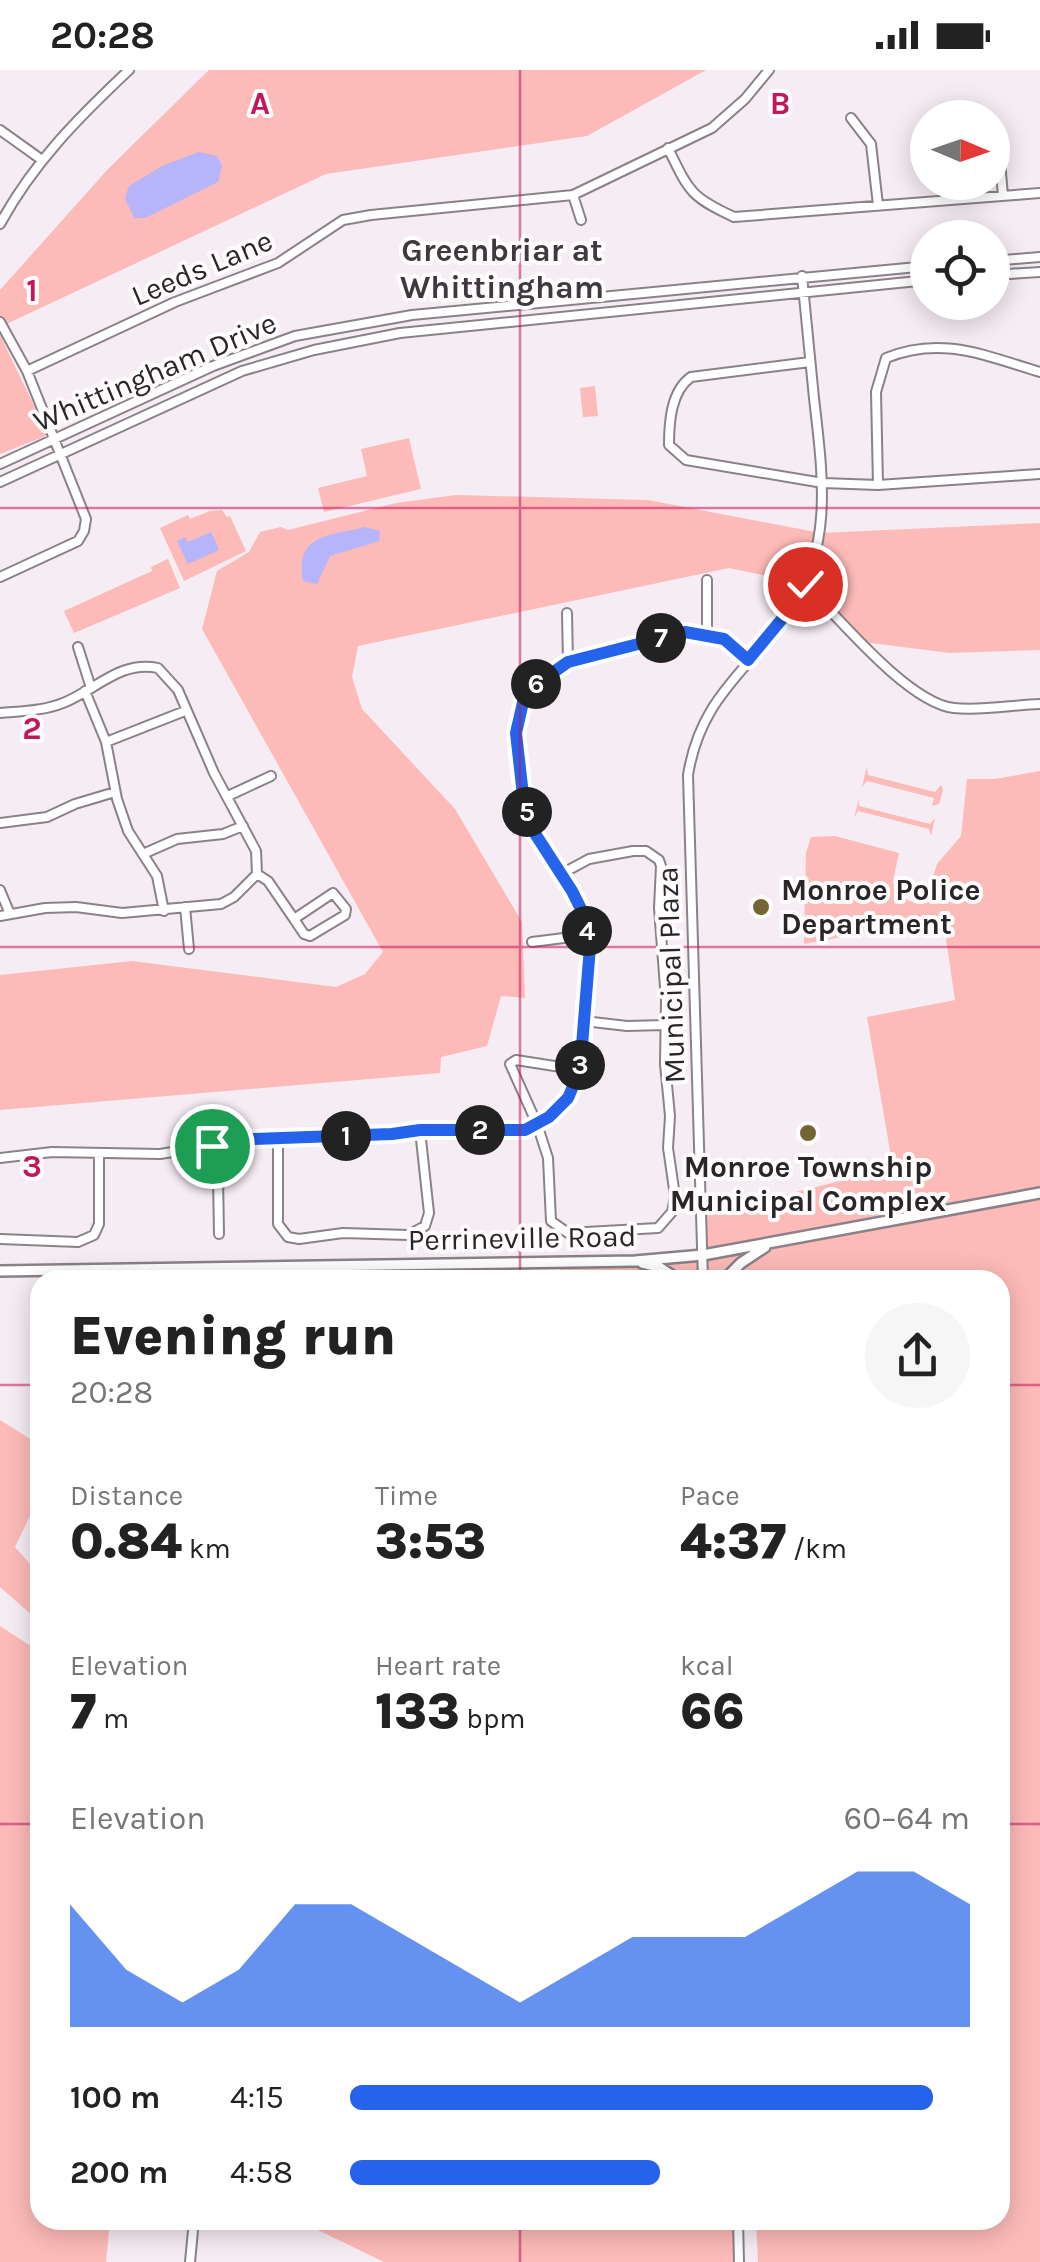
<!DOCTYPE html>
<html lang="en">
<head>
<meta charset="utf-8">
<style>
	body { margin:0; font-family:Karla,sans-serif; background:#f6f6f6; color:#222; height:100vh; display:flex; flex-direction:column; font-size:38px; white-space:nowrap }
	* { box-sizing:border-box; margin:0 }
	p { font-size:32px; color:#767676 }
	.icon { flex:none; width:55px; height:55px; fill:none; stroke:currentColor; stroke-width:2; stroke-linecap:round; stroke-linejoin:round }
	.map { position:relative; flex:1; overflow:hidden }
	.side { position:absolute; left:30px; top:1200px; width:980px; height:960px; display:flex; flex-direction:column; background:#fff; border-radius:30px; box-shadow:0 5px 25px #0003 }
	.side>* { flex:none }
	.needle { width:65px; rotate:92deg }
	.controls { position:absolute; left:910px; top:30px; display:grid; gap:20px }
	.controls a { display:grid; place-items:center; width:100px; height:100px; border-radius:50%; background:#fff; box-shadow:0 5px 25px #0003; font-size:50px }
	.pin { position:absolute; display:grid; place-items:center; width:85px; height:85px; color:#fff; margin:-42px; border:5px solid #fff; border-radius:50%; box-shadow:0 2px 10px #0007 }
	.km { position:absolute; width:50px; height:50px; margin:-25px; border-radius:50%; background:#222; color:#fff; font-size:28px; line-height:50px; text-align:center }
	.round { display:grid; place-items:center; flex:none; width:105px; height:105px; border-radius:52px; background:#f6f6f6 }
	.overview { display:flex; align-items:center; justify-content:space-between; height:170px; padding:0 40px }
	h1 { font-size:55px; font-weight:800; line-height:75px }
	.stats { display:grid; grid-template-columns:repeat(3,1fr); gap:15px; height:170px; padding:10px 40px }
	.stats div { display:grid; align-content:center }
	.stats b { font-size:50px; font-weight:800 }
	.stats small { font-size:28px; font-weight:400 }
	.stats p { font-size:28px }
	.chart { height:280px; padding:20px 40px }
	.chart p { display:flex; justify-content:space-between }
	.chart svg { width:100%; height:180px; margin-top:10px; fill:#2563eb; opacity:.7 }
	ul { padding:0 40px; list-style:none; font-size:32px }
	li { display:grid; grid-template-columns:160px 120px 1fr; align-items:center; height:75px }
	li i { height:25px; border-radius:12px; background:#2563eb }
	.status { display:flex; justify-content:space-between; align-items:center; height:70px; padding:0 50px; background:#fff; direction:ltr }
	.status svg { height:28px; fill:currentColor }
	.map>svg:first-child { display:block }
	.green { fill:#fcbab8 }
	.water { fill:#b6b4fb }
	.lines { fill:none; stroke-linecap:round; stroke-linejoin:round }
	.minor-casing { stroke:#8b8289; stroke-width:12 }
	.tertiary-casing { stroke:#8b8289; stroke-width:14 }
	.minor { stroke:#fff; stroke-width:8 }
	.tertiary { stroke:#fff; stroke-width:9 }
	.route-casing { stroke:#fff; stroke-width:20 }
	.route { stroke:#2563eb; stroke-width:12 }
	.grid { fill:none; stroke:#c2185b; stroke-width:2.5; stroke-opacity:0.55 }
	.poi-dot { fill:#746532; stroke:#fefcfd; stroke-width:4 }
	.labels { text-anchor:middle; stroke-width:8; stroke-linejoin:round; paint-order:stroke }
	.street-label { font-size:30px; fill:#292528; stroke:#fefcfd }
	.poi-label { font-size:30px; font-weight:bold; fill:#292528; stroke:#fefcfd; text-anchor:start }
	.neighbourhood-label { font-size:32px; font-weight:bold; fill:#40383e; stroke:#fefcfd }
	.grid-label { font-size:32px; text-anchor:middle; font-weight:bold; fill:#c2185b; stroke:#fefcfd; stroke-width:8; stroke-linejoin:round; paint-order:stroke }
</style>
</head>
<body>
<div class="status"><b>20:28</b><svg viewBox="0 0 49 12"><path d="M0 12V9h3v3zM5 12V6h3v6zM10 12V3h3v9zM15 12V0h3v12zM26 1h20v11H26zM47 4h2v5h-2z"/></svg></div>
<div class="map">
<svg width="1040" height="2192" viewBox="0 0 1040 2192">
	<rect width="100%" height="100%" fill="#f6ecf4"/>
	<path class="green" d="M209,0H706L587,66L326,104L0,257V220L108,99Z
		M0,265L48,365L0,384Z
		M595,316L598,346L583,347L580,318Z
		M409,368L421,419L324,442L318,418L367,406L361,379Z
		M456,425L648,430L821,463L1040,453V580L950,583L863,572L805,514L729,498L358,576L352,607L362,639L455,739L522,852L525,928L501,926L487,976L441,987L440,1003L0,1040V905L132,891L336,917L365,904L383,882L202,559L217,501L249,482L260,462L281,457L288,460L396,433Z
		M222,440L227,447L230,446L246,481L184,511L160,458L188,445L190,449L210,441Z
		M168,489L180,518L74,563L64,541L152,501L151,497Z
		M867,696L868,705L935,722L941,715L943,720L939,734L932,736L934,728L867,711L862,717Z
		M1040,701V2192H758L756,2150H1000V1210H560V1195L699,1186L698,1146L893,1098L867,947L955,930L943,848L804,874L806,783L811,767L835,766L899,783L893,811L896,825L917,834L925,832L937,794L961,766L967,709H995Z
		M859,728V736L930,754L935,748L931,766L929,759L858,741L854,748Z
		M0,1350L40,1375V1425L15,1477L40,1505V1552L0,1517Z
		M0,1556L40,1582V2150H110L106,2192H0Z
		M297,2150H733L735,2192H384Z"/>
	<path class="water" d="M199,82L217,86L222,96L218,112L145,148H134L125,128L129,116L162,96Z
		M365,457L380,461L379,471L330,486L317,514L303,511C294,464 330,466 365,457Z
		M211,462L219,480L188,494L177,471L185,467L188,472Z"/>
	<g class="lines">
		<defs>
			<path id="minor" d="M851,48L871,74L878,135
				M0,60L42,90
				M992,77L1000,91L1003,126
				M668,78C689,121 690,127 734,147L1040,123
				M573,125L581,150
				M970,128V112
				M0,154C34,92 78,48 129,0
				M992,191L1040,187
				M992,205L1040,202
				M0,252L27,301L86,449L84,461L78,471L0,507
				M810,292L691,307C671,321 669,352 669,375L686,390L823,413L878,415L1040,404
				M27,301L175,232L278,193L343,150L371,145L573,125L712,58L745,29L769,0
				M0,394L213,296L295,266L412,245L928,196
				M0,412L242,301L314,280L400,263L928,210
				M878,415L876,322L886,288C941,265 986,286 1040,302
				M805,514C838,547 908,633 954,638C981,641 1012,635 1040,634
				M567,543L568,592
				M707,565V510
				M78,577L91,618
				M85,621L106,672L117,729L128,761L157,806L164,841
				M0,643C21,641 43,641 63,633C96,620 120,590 158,598L178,620L214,703L256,781L257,804L234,827L221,834L122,843L76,837L45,838L0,846
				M106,672L185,641
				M228,726L271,706
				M0,753L47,747L75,734L115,722
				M143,784L177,769L223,764L243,756
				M563,803L589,789L633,781H646L659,790L661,796L659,838L666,930L665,994L670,1046L668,1078L675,1126L672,1142L658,1158L568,1163L551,1151L548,1088L537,1054L510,994L516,990L580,1000
				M257,804L268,811L294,849
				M0,820L10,844
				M333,823L346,839L345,845L310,866L304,864L294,849Z
				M185,837L189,879
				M532,872L588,865
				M584,951L627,956L665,955
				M278,1068V1154L288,1167L299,1169L343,1163L408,1165L425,1156L429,1143L420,1060
				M212,1075L218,1107L219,1164
				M0,1088L52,1082L160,1084L253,1069L392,1064L420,1060L525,1059L549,1047L568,1027L580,1000L590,877L586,849L573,821L535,762L524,735L517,663L524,628L528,620L568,592L685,562L724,569L748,590
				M0,1169L78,1172L94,1165L99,1154V1085
				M703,1210L688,705C701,624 751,600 792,537C834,473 822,400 814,328C810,287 806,246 802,206
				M738,2150L739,2192
				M190,2192L194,2150"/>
			<path id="tertiary" d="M642,1193L659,1197L679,1210
				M0,1201L635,1191L703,1185L1040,1123
				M724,1210L741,1193L765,1177"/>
		</defs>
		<use href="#minor" class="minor-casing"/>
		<use href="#tertiary" class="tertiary-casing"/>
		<use href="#minor" class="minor"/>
		<use href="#tertiary" class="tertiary"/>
	</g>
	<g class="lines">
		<defs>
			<path id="route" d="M212,1076L253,1069L392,1064L420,1060H525L549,1047L568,1028L580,1000L590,877L586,849L572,821L534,762L524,734L516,663L524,628L528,620L568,592L685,562L724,569L748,590L791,538L805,514"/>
		</defs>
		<use href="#route" class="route-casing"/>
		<use href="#route" class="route"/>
	</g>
	<path class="grid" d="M520,0V1210M0,438H1040M0,877H1040M0,1315H40M1000,1315H1040M0,1754H40M1000,1754H1040M520,2150V2192"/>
	<g class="poi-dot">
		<circle cx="761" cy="837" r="10"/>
		<circle cx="808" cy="1063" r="10"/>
	</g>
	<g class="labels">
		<g class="street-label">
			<text transform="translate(202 198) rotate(-23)" y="10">Leeds Lane</text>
			<text transform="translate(155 302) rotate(-23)" y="10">Whittingham Drive</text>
			<text transform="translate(671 905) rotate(-92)" y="10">Municipal Plaza</text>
			<text transform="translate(522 1168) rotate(-1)" y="10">Perrineville Road</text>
		</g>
		<g class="poi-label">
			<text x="781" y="830">Monroe Police<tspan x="781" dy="34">Department</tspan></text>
			<text x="808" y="1107" text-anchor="middle">Monroe Township<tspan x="808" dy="34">Municipal Complex</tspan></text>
		</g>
		<g class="neighbourhood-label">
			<text x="502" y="191">Greenbriar at<tspan x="502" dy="37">Whittingham</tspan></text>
		</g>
	</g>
	<g class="grid-label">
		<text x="260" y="44">A</text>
		<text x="780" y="44">B</text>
		<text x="32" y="231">1</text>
		<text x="32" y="669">2</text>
		<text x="32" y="1107">3</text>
	</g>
</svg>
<div class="controls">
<a><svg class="needle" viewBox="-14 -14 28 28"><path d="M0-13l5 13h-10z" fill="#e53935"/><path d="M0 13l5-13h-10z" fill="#767676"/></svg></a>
<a><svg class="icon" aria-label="locate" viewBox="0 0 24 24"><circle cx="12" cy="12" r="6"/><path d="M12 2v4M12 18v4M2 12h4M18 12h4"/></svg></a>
</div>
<div class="pin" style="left:212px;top:1076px;background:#1e9e55"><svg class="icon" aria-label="arrive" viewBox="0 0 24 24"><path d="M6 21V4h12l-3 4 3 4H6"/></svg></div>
<div class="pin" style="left:805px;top:514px;background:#d93025"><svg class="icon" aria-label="check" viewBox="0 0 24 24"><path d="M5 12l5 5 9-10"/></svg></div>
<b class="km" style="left:346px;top:1066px">1</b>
<b class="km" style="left:480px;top:1060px">2</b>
<b class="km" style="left:580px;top:995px">3</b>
<b class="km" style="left:587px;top:861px">4</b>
<b class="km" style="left:527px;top:742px">5</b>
<b class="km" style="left:536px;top:614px">6</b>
<b class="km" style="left:661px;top:568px">7</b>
<section class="side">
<div class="overview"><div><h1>Evening run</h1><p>20:28</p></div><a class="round"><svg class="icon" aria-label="share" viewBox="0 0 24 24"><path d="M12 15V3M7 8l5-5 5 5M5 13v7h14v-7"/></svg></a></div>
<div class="stats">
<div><p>Distance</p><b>0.84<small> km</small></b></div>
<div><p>Time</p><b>3:53</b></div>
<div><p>Pace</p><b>4:37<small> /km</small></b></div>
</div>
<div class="stats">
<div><p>Elevation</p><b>7<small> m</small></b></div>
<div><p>Heart rate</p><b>133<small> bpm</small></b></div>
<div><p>kcal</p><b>66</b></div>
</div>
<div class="chart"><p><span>Elevation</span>60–64 m</p>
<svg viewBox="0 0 160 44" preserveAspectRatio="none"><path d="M0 44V14L10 30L20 38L30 30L40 14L50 14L60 22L70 30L80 38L90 30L100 22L110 22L120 22L130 14L140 6L150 6L160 14V44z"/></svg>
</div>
<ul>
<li><b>100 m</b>4:15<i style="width:94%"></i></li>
<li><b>200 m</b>4:58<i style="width:50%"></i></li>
</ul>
</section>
</div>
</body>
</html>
